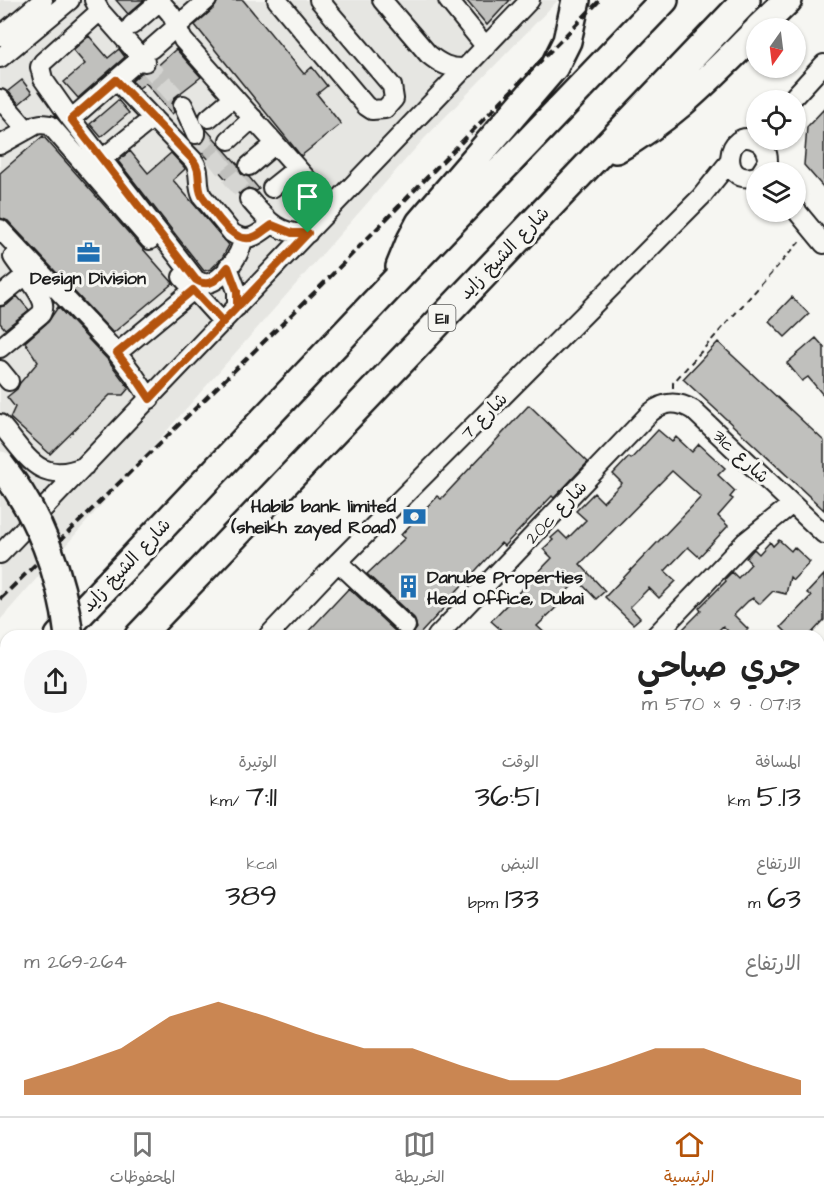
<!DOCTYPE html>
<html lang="ar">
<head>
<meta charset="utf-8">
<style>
	body { margin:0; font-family:"Architects Daughter","Playpen Sans Arabic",sans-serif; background:#f6f6f6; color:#222; direction:rtl; height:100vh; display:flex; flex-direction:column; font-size:22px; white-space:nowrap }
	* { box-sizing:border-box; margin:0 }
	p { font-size:20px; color:#767676 }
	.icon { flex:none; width:33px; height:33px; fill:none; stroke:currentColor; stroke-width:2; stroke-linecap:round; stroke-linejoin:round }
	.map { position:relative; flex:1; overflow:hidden; direction:ltr }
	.details { position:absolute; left:0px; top:630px; width:825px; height:486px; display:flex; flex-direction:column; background:#fff; border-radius:18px 18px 0 0; box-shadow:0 2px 4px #0004; direction:rtl }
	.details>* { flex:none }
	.needle { width:39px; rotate:194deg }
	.buttons { position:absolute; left:746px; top:18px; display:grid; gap:12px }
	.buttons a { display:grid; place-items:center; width:60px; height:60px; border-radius:50%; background:#fff; box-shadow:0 2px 4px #0004; font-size:30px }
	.pin { position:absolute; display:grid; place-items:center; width:51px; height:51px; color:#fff; margin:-62px -26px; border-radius:50% 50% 50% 0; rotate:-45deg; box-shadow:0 0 6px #0007 }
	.pin .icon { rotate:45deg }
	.round { display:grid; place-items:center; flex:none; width:63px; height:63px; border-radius:32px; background:#f6f6f6 }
	.summary { display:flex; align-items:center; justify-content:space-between; height:102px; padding:0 24px }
	h1 { font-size:33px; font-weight:600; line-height:45px }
	.figures { display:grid; grid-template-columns:repeat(3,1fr); gap:9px; height:102px; padding:6px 24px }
	.figures div { display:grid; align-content:center }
	.figures b { font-size:30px; font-weight:600 }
	.figures small { font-size:16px; font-weight:400 }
	.figures p { font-size:16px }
	.chart { height:168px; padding:12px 24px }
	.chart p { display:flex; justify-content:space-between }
	.chart svg { width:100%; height:108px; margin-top:6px; fill:#b45309; opacity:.7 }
	.tabs { display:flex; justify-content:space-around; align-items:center; height:84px; border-top:2px solid #e0e0e0; background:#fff; font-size:16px; color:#767676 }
	.tabs a { display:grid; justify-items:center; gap:3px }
	.tabs .active { color:#b45309 }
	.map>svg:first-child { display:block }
	.built { fill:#e6e6e2 }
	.building { fill:#c0c0bd; stroke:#1c1c1c; stroke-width:1.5 }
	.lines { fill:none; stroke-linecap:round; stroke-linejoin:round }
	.minor-tunnel { stroke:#d5d5d2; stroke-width:18; stroke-dasharray:18 9; stroke-linecap:butt }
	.minor-casing { stroke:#1c1c1c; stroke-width:22 }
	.highway-casing { stroke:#1c1c1c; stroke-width:32 }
	.path { stroke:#1c1c1c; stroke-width:2; stroke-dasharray:6 4.5; stroke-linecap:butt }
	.minor { stroke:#f6f6f2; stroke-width:18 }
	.highway { stroke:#f6f6f2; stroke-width:27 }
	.rail { stroke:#1c1c1c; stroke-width:4; stroke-dasharray:9 4.5; stroke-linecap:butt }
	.highway-bridge-casing { stroke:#1c1c1c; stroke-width:32; stroke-linecap:butt }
	.highway-bridge { stroke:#f6f6f2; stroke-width:27 }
	.route-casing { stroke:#fff; stroke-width:12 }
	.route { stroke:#b45309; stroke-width:8 }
	.labels { text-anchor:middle; stroke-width:6; stroke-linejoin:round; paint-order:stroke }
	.shield { fill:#f6f6f2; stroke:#5d5d5c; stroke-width:1.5 }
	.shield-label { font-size:16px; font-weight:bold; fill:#1c1c1c }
	.street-label { font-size:18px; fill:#1c1c1c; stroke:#f6f6f2 }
	.poi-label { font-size:18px; font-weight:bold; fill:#1c1c1c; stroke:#f6f6f2 }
</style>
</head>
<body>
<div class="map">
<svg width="824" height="1116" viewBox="0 0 824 1116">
	<rect width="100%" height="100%" fill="#f6f6f2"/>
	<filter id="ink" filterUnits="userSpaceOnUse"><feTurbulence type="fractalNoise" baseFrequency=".0167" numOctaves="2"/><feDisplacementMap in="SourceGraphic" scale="12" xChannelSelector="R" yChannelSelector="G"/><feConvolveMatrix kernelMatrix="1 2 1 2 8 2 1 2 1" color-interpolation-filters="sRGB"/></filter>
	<g filter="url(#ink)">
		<path class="built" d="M0,0H558L422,141L0,620Z"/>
		<path class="building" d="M116,0H144L128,14Z
			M218,0H243L304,74L312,67L327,86L317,94L341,124L301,156L195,25L214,8Z
			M466,0H510L487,25Z
			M89,36L108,58L119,49L125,57L78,98L64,82L85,64L73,50Z
			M176,49L201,77L174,98L172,104L174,112L172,114L146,83L139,88L132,81L141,73L152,71Z
			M22,80L32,93L19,104L8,91Z
			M118,100L129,113L101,137L90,124Z
			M824,109V188L804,165L807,127Z
			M206,129L238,165L241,174L249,177L259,189L257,191L248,188L239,194L196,145L205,140Z
			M43,136L173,283L113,333L8,221L0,218V173Z
			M130,151L148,173L171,153L184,167L185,169L173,180L229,245L222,258L211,269L204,271L118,161Z
			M17,296L29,310L5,329L0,323V307L7,305Z
			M792,297L809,314L785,337L769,321Z
			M58,307L108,360L129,388L123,395H110L50,454L10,418L15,407L7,397L17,389L20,383L38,362L25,342L48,322Z
			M816,338L824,347V396L808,377L802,381L787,363Z
			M718,342L824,441V510L683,379Z
			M529,405L588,462L554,498L552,496L504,546L501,543L453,595L455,596L418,636H411L417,628L414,618L367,574L405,538L401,535L437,496L441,499Z
			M658,430L672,442L676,437L692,452L699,444L725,468L718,475L735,491L730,497L733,499L718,516L728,526L699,557L688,547L665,571L676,581L659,598L649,588L630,607L640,618L633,624L605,597L701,497L672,471L580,564L605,591L596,599L578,580L562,596L565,599L537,626L548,636H508L491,621L552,558L543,549L553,540L551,538L559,531L567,539L586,520L576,511L594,493L603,502L622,483L613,474L629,457L631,459Z
			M779,540L791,551L794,547L810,562L793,580L790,577L786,594L773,591L760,604L753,598L748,601L734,615L748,629L741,636H733L723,626L713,636H676L701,611L699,608L726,581L725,579L732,572L738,578L751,564L746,558L753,550L754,549L759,554L770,542L773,546Z
			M824,575V620L809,636H790L781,627L811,596L807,593Z
			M349,588L398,634L401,636H304Z"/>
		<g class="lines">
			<path class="minor-tunnel" d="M145,62L183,105
				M196,134L249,199"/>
			<defs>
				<path id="minor" d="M94,0L100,11L145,62
					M159,0L171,14L183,40L332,207
					M277,0L366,106L372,110L385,109L394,99L392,86L319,0
					M382,0L428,54C440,64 450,69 466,68
					M448,0L486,47
					M100,11L43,62L40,67L43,79L71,119L196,280L205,284C222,282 241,255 243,239
					M132,25L161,0
					M0,36L43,0
					M151,49L207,0
					M0,58L70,0
					M116,80L193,160C202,171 196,184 202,196L232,233C248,244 258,235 272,224
					M0,99L27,130
					M791,100L824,64
					M183,105L196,134
					M209,118L234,97
					M71,119L141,58
					M229,140L253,118
					M0,145L36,125L41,124L50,125L150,240
					M102,159L153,118
					M249,166L275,144
					M756,176C718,188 725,124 757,141C765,145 768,153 768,161L761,172
					M272,188L297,168
					M249,199C266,219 279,236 308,233
					M795,209L824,244
					M0,229L117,353L134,375L150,399
					M228,267L237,291V307
					M182,277L223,322
					M0,296L26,275
					M0,348L41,314C43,310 44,309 43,304C41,292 20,268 13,257
					M117,353L193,290
					M0,370L9,381
					M0,424C27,455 38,486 85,466
					M0,554L530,0
					M338,562L406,626
					M268,636L338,562L701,197L730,161
					M437,636L650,413C664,401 678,401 693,410L824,534
					M655,636L745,542L792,504
					M819,682L824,676
					M0,914L6,908
					M819,924L824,919
					M0,936L6,942
					M96,1110L102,1116
					M684,1110L691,1116
					M198,1116L203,1110
					M405,1116L411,1110
					M637,1116L642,1110"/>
				<path id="highway" d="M759,28L788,0
					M616,149C672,118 711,76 756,32
					M400,267L411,240L420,223L554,67L567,41L576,0
					M59,636L396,280L664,0
					M139,636L746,0
					M0,698L6,692
					M0,782L6,776
					M0,867L6,859"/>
			</defs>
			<use href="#minor" class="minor-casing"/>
			<use href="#highway" class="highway-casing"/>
			<path class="path" d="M673,388V383L802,239
				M13,1116L19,1110"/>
			<use href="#minor" class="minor"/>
			<use href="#highway" class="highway"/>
			<path class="rail" d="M0,599L322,285L600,0"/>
			<defs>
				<path id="highway-bridge" d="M0,465C39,514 62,574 69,636"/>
			</defs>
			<use href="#highway-bridge" class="highway-bridge-casing"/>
			<use href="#highway-bridge" class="highway-bridge"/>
		</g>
	</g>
	<g class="lines" filter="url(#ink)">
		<defs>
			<path id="route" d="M308,233H292L272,225C267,228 261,234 256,236C234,248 213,210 202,196C196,184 202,171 193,160L116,80L71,119L196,280C210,289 219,278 228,267L237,291V307L150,399L134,375L117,353L193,290L223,322L308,233"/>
		</defs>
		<use href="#route" class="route-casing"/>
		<use href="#route" class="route"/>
	</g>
	<defs>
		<symbol id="office-bare" viewBox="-9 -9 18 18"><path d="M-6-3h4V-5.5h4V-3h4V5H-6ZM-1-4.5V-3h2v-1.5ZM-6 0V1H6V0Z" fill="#1f6fb2" stroke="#f6f6f2" stroke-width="2.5" paint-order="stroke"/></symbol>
		<symbol id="bank-bare" viewBox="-9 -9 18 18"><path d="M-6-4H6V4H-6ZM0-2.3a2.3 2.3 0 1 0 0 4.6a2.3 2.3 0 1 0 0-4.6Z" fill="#1f6fb2" stroke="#f6f6f2" stroke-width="2.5" paint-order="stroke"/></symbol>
		<symbol id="building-bare" viewBox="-9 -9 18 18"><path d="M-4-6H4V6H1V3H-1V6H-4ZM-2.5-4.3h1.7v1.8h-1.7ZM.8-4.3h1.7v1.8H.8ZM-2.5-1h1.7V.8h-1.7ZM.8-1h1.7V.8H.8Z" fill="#1f6fb2" stroke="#f6f6f2" stroke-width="2.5" paint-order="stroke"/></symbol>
	</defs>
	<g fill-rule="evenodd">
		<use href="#office-bare" x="72" y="236" width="33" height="33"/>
		<use href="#bank-bare" x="398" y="500" width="33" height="33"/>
		<use href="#building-bare" x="392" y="570" width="33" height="33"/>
	</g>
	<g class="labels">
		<rect class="shield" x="428.5" y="305" width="27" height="26" rx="4.5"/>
		<g class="shield-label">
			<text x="442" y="324">E11</text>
		</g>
		<g class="street-label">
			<text transform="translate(504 253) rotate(-46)" y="6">شارع الشيخ زايد</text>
			<text transform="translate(484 416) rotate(-45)" y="6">شارع 7</text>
			<text transform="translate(741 456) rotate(43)" y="6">31c شارع</text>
			<text transform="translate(556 512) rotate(-46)" y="6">20c شارع</text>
			<text transform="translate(126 565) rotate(-47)" y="6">شارع الشيخ زايد</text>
		</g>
		<g class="poi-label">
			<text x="88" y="284">Design Division</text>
			<text x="396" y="512" text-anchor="end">Habib bank limited<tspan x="396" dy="21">(sheikh zayed Road)</tspan></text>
			<text x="427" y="583" text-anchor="start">Danube Properties<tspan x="427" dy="21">Head Office, Dubai</tspan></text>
		</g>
	</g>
</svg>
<div class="buttons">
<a><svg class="needle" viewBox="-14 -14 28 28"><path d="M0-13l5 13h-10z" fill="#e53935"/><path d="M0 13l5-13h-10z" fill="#767676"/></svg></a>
<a><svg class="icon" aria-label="locate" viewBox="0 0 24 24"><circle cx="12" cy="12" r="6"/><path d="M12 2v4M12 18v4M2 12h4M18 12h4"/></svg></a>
<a><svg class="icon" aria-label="layers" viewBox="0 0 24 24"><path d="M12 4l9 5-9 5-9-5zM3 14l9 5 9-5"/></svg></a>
</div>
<div class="pin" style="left:308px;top:233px;background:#1e9e55"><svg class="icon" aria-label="arrive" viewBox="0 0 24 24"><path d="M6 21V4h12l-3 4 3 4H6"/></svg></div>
<section class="details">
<div class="summary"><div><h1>جري صباحي</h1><p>07:13 · 9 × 570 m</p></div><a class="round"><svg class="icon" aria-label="share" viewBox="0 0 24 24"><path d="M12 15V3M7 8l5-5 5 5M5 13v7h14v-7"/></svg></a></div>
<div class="figures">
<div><p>المسافة</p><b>5.13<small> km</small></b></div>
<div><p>الوقت</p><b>36:51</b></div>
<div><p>الوتيرة</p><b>7:11<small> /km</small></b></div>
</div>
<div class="figures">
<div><p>الارتفاع</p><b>63<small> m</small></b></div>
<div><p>النبض</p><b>133<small> bpm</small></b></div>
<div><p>kcal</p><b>389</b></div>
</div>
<div class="chart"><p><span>الارتفاع</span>264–269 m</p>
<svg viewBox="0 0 160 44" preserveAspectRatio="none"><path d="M0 44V38L10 32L20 25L30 12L40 6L50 12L60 19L70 25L80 25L90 32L100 38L110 38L120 32L130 25L140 25L150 32L160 38V44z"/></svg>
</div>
</section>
</div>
<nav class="tabs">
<a class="active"><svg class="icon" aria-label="home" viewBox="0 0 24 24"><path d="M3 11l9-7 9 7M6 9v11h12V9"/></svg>الرئيسية</a>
<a><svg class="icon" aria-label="map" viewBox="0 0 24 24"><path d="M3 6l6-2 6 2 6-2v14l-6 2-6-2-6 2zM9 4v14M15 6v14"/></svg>الخريطة</a>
<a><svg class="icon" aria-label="saved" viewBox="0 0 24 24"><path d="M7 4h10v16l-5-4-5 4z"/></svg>المحفوظات</a>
</nav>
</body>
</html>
